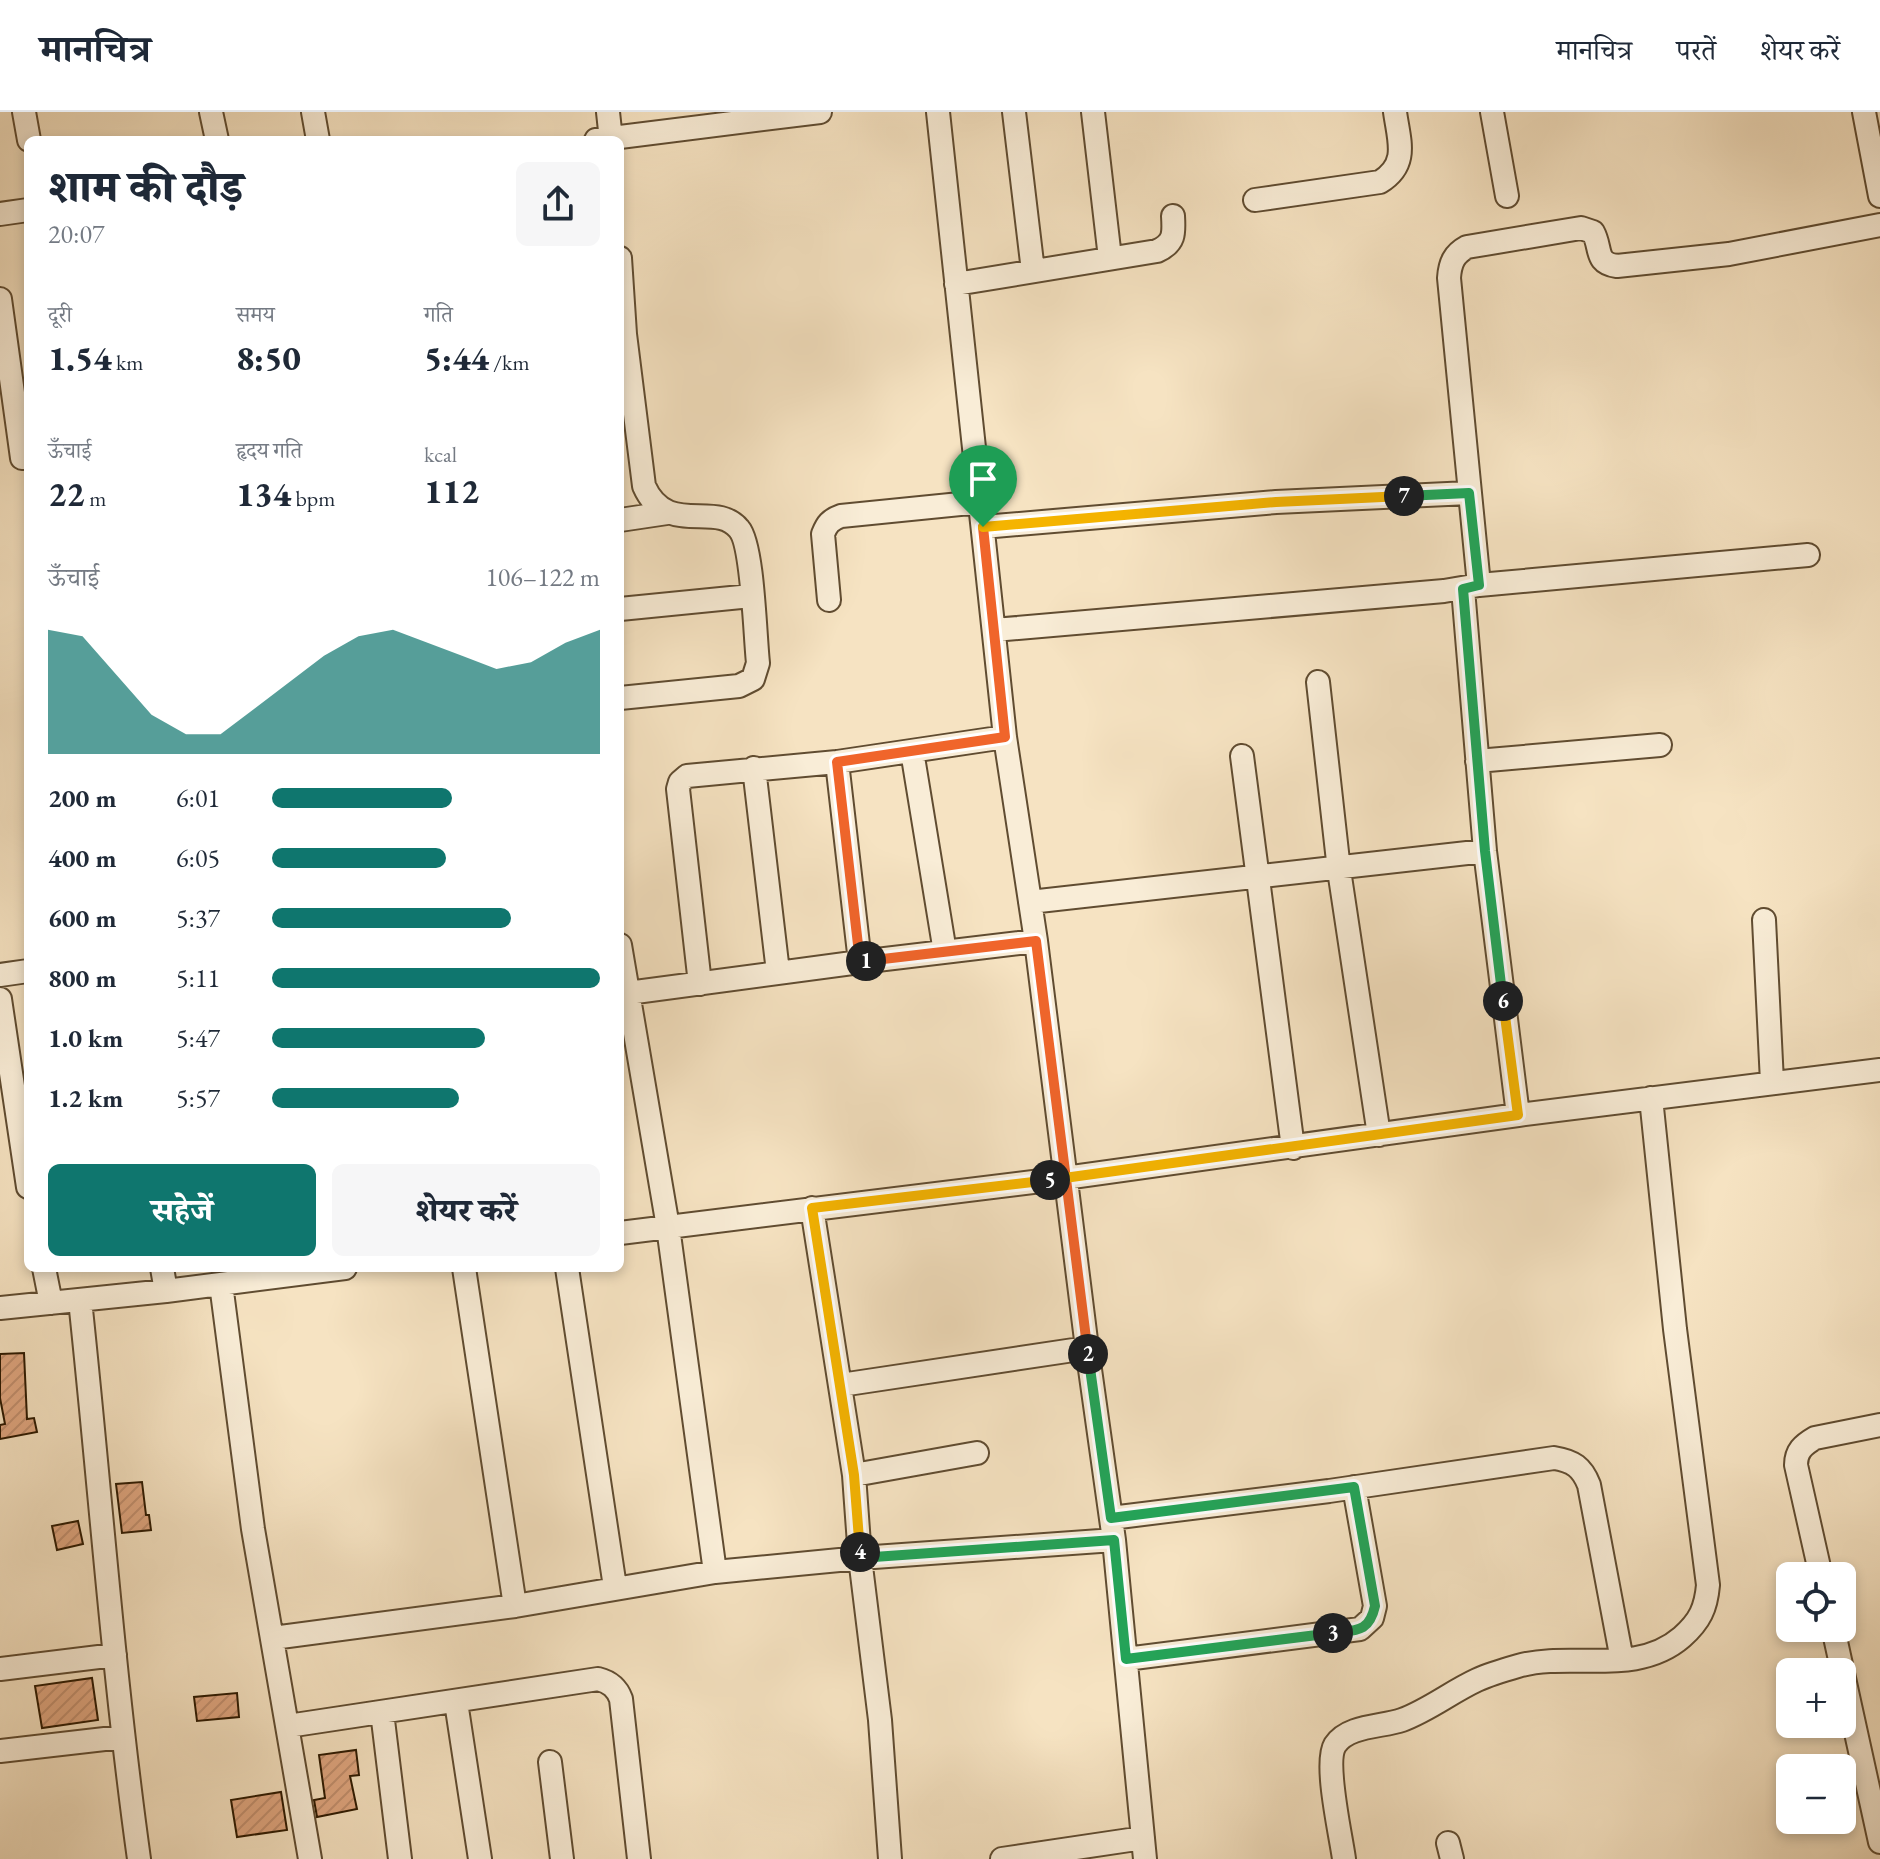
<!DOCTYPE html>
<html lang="hi">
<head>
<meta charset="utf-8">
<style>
	body { margin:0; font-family:"EB Garamond","Noto Serif Devanagari",serif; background:#f6f6f7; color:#1f2937; height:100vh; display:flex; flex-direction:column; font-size:30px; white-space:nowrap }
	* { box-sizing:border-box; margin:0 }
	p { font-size:26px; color:#747a83 }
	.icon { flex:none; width:44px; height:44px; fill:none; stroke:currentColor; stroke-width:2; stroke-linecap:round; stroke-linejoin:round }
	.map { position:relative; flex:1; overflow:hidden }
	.drawer { position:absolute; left:24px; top:24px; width:600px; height:1136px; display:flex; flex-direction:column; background:#fff; border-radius:12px; box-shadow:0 4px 12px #0003 }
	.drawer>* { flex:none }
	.controls { position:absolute; left:1776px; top:1450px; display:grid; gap:16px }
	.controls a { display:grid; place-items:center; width:80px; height:80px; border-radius:12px; background:#fff; box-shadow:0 4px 12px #0003; font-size:40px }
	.pin { position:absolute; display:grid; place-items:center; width:68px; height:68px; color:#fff; margin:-82px -34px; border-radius:50% 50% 50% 0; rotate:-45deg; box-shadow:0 0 8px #0007 }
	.pin .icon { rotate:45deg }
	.km { position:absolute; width:40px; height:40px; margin:-20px; border-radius:50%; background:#222; color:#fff; font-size:22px; line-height:40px; text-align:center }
	.round { display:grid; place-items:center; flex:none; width:84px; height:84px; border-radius:12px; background:#f6f6f7 }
	.headline { display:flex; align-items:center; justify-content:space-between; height:136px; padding:0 24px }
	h1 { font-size:44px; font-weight:800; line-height:60px }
	.stats { display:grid; grid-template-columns:repeat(3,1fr); gap:12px; height:136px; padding:8px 24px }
	.stats div { display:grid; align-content:center }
	.stats b { font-size:34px; font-weight:800 }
	.stats small { font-size:22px; font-weight:400 }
	.stats p { font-size:22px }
	.chart { height:224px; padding:16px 24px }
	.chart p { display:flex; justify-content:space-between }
	.chart svg { width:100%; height:144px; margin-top:8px; fill:#0f766e; opacity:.7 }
	.button { display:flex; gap:16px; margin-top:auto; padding:16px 24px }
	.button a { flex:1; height:92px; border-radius:12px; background:#0f766e; color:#fff; font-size:32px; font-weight:800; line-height:92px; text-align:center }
	.button a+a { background:#f6f6f7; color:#1f2937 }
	ul { padding:0 24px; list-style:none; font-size:26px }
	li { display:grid; grid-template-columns:128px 96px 1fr; align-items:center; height:60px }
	li i { height:20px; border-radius:10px; background:#0f766e }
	header { display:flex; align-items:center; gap:48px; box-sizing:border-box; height:112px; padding:0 40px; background:#fff; border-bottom:2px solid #e0e1e3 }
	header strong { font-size:38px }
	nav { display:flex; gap:44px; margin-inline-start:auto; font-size:28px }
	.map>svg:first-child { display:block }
	.building { fill:url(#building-hatch); stroke:#2e1a01; stroke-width:2 }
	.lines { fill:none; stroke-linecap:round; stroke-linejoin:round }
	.street-casing { stroke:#604c31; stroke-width:26 }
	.street { stroke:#f9edd7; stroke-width:22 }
	.split-1-casing { stroke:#fff; stroke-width:16 }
	.split-2-casing { stroke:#fff; stroke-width:16 }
	.split-3-casing { stroke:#fff; stroke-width:16 }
	.split-4-casing { stroke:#fff; stroke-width:16 }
	.split-5-casing { stroke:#fff; stroke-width:16 }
	.split-6-casing { stroke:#fff; stroke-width:16 }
	.split-7-casing { stroke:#fff; stroke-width:16 }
	.split-8-casing { stroke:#fff; stroke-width:16 }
	.split-1 { stroke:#f0652b; stroke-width:10 }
	.split-2 { stroke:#f0652b; stroke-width:10 }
	.split-3 { stroke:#22a559; stroke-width:10 }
	.split-4 { stroke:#22a559; stroke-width:10 }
	.split-5 { stroke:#f5b400; stroke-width:10 }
	.split-6 { stroke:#f5b400; stroke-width:10 }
	.split-7 { stroke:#22a559; stroke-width:10 }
	.split-8 { stroke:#f5b400; stroke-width:10 }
</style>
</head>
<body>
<header>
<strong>मानचित्र</strong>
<nav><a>मानचित्र</a><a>परतें</a><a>शेयर करें</a></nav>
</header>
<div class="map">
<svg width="1880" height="1747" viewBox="0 0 1880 1747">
	<defs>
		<pattern id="building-hatch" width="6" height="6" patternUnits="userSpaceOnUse" patternTransform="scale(2)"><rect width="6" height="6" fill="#dfa680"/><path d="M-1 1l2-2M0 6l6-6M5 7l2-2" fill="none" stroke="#c08e6d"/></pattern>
	</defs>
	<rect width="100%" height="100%" fill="#f6e3c2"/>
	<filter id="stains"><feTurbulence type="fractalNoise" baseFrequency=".0025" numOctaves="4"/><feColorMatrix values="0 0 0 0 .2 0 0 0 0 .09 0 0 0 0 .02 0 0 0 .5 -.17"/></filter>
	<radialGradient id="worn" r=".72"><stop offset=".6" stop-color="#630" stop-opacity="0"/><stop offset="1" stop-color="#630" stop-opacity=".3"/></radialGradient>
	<path class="building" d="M24,1241L27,1307L34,1306L37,1320L0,1327V1313L5,1312L0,1286V1242Z
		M142,1370L146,1403H149L151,1418L122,1421L116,1372Z
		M78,1409L83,1432L57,1438L52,1414Z
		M92,1566L98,1608L42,1616L35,1574Z
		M237,1581L239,1605L197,1609L194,1585Z
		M356,1638L359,1663L350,1664L357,1697L317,1705L314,1688L325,1686L319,1643Z
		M281,1680L287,1718L237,1725L231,1688Z"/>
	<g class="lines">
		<defs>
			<path id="street" d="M24,0L29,28
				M211,0L217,28
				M313,0L318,28
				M608,0L611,28
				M938,0L1005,625L1036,829L1087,1236L1114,1428L1145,1747
				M1014,0L1033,159
				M1093,0L1110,146
				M1492,0L1507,84
				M1864,0L1880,84
				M596,28L820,0
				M1255,88L1380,70C1409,52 1399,29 1395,0
				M0,102L28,98
				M620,146L625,222L644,374C667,426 716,388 739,417C753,433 755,525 758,551L753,567L739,574L620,586
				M956,172L1157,139C1175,131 1174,121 1173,104
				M0,187L22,346
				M620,408L667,401
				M983,415L1276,390L1469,381
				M1479,473L1449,166C1450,151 1454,142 1467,135L1581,116L1593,120C1602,136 1594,151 1617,154L1729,142L1880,113
				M1463,477L1485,739L1518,1003
				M829,488L823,422C827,412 830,408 841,404L980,390
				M620,497L751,484
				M994,518L1444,479L1479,473L1808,443
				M1318,570L1339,758L1379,1023
				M912,639L945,840
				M1242,644L1293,1036
				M1477,649L1660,633
				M837,650L860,850
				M754,656L778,860
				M1030,790L1485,739
				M1764,808L1772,970
				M620,833L668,1115L715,1460
				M0,863L28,859
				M700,872L678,677L680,670L687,664L837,650L1005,625
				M628,881L860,850L1036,829
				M0,887L28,1075
				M812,1096L854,1363L860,1446L880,1608L890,1747
				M620,1121L1065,1066L1518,1003L1880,958
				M44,1156L51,1191
				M162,1156L166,1179
				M464,1156L515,1494
				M567,1156L615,1475
				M221,1172L253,1417L310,1747
				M80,1188C100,1374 113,1561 139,1747
				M0,1196L166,1179L345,1156
				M841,1273L1087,1236
				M854,1363L977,1341
				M1111,1406L1329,1379L1554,1346C1573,1349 1582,1355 1589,1373L1622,1548
				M1821,1464L1796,1353C1796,1339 1803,1333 1815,1326L1880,1313
				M1833,1516L1880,1730
				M273,1526L515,1494L715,1460L860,1446L1114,1428
				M1126,1547L1360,1517L1372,1506L1375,1494L1354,1375
				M0,1557L115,1543
				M456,1590L480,1747
				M382,1600L400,1747
				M288,1614L598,1567C610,1570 617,1576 621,1587L639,1747
				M0,1639L122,1625
				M550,1650L562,1747
				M1448,1731L1452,1747
				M1002,1747L1143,1726
				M1344,1747C1341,1724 1324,1651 1335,1633C1348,1613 1382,1615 1402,1608C1429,1598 1451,1580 1477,1568C1490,1562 1504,1558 1518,1554C1571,1539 1636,1565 1682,1525C1700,1509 1706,1496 1708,1473L1675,1217L1651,986"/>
		</defs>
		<use href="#street" class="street-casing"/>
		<use href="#street" class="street"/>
	</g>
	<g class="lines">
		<defs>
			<path id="split-1" d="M866,849L860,850L837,650L1005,625L983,415"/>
			<path id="split-2" d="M866,849L1036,829L1088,1242"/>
			<path id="split-3" d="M1088,1242L1111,1406L1354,1375L1375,1494C1369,1521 1356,1518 1333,1521"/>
			<path id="split-4" d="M860,1440V1446L1114,1428L1126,1547L1333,1521"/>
			<path id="split-5" d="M860,1440L854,1363L812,1096L1050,1068"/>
			<path id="split-6" d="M1050,1068L1518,1003L1503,889"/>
			<path id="split-7" d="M1404,384L1469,381L1479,473L1463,477L1485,739L1503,889"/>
			<path id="split-8" d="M983,415L1276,390L1404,384"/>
		</defs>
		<use href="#split-1" class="split-1-casing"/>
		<use href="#split-2" class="split-2-casing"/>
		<use href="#split-3" class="split-3-casing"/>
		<use href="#split-4" class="split-4-casing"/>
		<use href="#split-5" class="split-5-casing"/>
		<use href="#split-6" class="split-6-casing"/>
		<use href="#split-7" class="split-7-casing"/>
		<use href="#split-8" class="split-8-casing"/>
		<use href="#split-1" class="split-1"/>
		<use href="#split-2" class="split-2"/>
		<use href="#split-3" class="split-3"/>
		<use href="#split-4" class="split-4"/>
		<use href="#split-5" class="split-5"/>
		<use href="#split-6" class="split-6"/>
		<use href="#split-7" class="split-7"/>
		<use href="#split-8" class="split-8"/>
	</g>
	<rect width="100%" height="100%" filter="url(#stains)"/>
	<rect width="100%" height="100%" fill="url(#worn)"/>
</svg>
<div class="controls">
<a><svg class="icon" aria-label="locate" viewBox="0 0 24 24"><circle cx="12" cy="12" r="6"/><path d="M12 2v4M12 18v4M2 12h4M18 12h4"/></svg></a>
<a>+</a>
<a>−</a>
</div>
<div class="pin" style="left:983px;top:415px;background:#1e9e55"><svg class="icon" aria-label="arrive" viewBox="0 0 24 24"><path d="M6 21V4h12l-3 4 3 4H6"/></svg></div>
<b class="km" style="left:866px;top:849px">1</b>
<b class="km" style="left:1088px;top:1242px">2</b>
<b class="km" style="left:1333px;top:1521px">3</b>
<b class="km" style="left:860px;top:1440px">4</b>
<b class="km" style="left:1050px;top:1068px">5</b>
<b class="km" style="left:1503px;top:889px">6</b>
<b class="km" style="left:1404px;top:384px">7</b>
<section class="drawer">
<div class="headline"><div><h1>शाम की दौड़</h1><p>20:07</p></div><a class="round"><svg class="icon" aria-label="share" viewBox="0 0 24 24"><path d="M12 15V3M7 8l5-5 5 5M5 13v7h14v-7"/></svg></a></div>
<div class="stats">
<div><p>दूरी</p><b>1.54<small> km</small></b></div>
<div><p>समय</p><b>8:50</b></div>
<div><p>गति</p><b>5:44<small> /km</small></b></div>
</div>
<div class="stats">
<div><p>ऊँचाई</p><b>22<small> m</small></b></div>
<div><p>हृदय गति</p><b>134<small> bpm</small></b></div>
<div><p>kcal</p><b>112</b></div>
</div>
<div class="chart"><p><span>ऊँचाई</span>106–122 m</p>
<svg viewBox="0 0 160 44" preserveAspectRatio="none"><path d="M0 44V6L10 8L20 20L30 32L40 38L50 38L60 30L70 22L80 14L90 8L100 6L110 10L120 14L130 18L140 16L150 10L160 6V44z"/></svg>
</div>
<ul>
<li><b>200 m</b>6:01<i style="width:55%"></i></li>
<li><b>400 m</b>6:05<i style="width:53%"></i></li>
<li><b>600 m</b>5:37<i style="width:73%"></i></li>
<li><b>800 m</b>5:11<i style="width:100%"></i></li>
<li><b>1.0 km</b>5:47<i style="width:65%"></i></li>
<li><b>1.2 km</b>5:57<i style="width:57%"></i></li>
</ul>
<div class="button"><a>सहेजें</a><a>शेयर करें</a></div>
</section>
</div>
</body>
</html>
